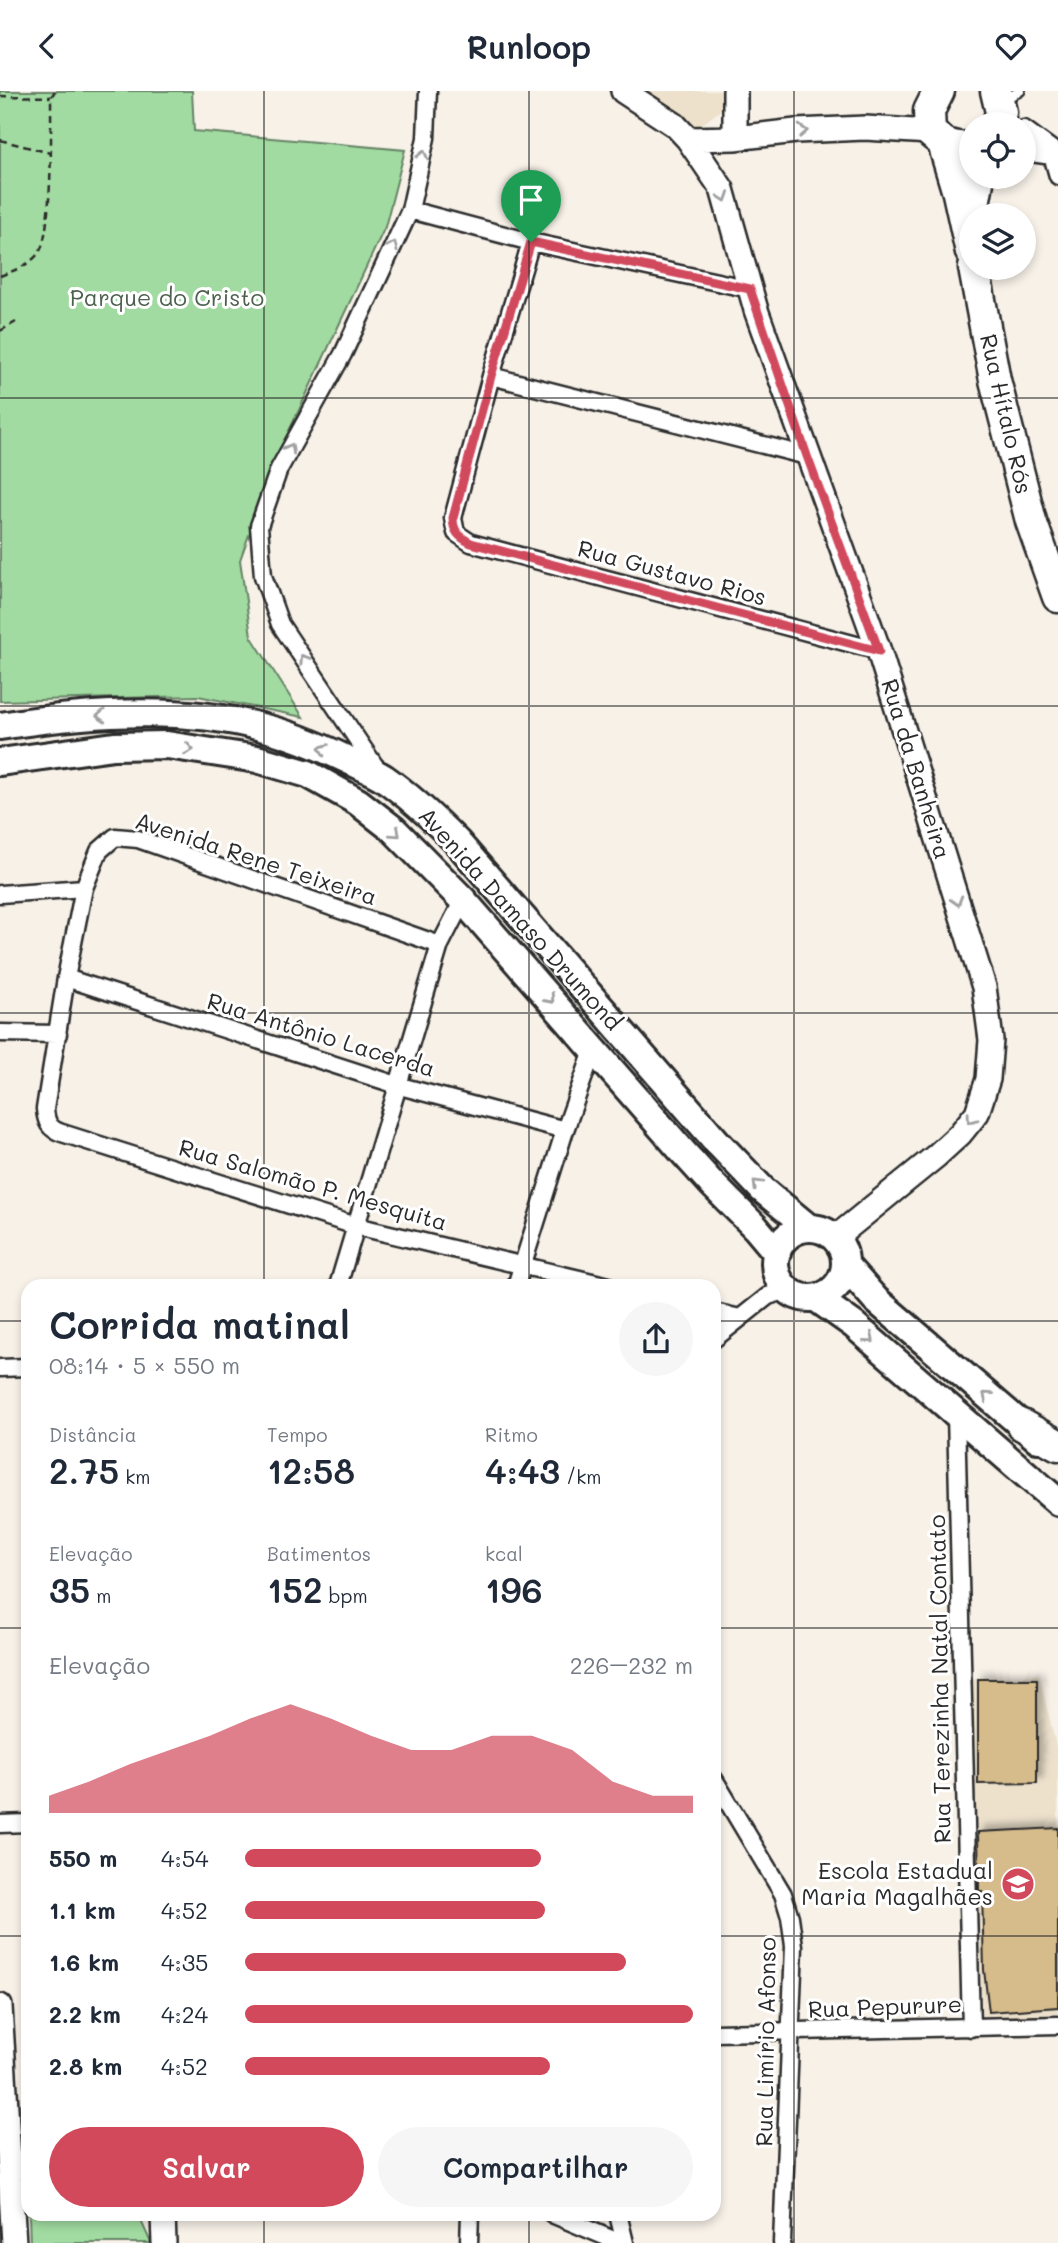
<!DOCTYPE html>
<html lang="pt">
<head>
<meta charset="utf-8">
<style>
	body { margin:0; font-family:Mali,sans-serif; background:#f6f6f7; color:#1f2937; height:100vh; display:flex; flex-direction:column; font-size:26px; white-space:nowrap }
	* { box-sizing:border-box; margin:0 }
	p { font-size:23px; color:#747a83 }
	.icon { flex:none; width:38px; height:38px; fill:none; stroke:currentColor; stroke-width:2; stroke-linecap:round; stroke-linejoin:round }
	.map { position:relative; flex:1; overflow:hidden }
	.panel { position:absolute; left:21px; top:1188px; width:700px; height:942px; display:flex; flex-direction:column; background:#fff; border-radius:21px; box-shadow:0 4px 10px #0003 }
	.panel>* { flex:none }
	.controls { position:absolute; left:959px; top:21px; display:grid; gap:14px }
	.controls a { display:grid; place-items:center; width:77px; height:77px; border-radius:50%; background:#fff; box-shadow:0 4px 10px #0003; font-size:35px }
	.pin { position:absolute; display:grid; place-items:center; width:60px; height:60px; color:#fff; margin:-72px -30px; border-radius:50% 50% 50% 0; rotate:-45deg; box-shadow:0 0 7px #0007 }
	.pin .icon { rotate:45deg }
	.round { display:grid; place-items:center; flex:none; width:74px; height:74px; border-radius:37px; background:#f6f6f7 }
	.headline { display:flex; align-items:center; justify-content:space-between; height:119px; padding:0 28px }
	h1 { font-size:38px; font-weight:600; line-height:52px }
	.stats { display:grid; grid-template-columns:repeat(3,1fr); gap:10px; height:119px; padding:7px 28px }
	.stats div { display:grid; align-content:center }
	.stats b { font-size:35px; font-weight:600 }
	.stats small { font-size:19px; font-weight:400 }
	.stats p { font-size:19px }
	.chart { height:196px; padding:14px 28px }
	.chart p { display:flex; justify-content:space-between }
	.chart svg { width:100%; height:126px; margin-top:7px; fill:#d1495b; opacity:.7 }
	.cta { display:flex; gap:14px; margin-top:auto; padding:14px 28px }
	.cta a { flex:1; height:80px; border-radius:42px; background:#d1495b; color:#fff; font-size:28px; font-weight:600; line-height:80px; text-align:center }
	.cta a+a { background:#f6f6f7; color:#1f2937 }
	ul { padding:0 28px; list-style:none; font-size:23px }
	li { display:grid; grid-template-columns:112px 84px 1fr; align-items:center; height:52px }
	li i { height:18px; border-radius:9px; background:#d1495b }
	header { display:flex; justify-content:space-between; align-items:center; height:91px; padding:0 28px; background:#fff; font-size:32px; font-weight:600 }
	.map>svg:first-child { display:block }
	.built { fill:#ede1cc }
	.green { fill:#a1dba1; stroke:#668366; stroke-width:2 }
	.building { fill:#d6bb8b; stroke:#2b2b2b; stroke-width:2; filter:url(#shadow) }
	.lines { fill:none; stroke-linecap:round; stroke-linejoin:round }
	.lane-casing { stroke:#2b2b2b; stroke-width:13 }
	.street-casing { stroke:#2b2b2b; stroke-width:21 }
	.secondary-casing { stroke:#2b2b2b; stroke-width:28 }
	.primary-casing { stroke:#2b2b2b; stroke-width:32 }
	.highway-casing { stroke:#2b2b2b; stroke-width:35 }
	.path { stroke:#2b2b2b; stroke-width:2.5; stroke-dasharray:7 5; stroke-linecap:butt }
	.lane { stroke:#fff; stroke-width:8 }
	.street { stroke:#fff; stroke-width:16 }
	.secondary { stroke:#fff; stroke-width:23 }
	.primary { stroke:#fff; stroke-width:26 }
	.highway { stroke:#fff; stroke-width:30 }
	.oneway { stroke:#a0a0a0 }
	.route-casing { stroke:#fff; stroke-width:14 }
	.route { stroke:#d1495b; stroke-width:9 }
	.grid { fill:none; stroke:#2b2b2b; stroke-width:2; stroke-opacity:0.55 }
	.labels { text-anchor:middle; stroke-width:6; stroke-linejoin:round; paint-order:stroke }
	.park-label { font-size:23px; fill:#4e604e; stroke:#fff }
	.street-label { font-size:23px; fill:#2b2b2b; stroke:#fff }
	.poi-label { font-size:23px; fill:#2b2b2b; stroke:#fff; text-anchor:end }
</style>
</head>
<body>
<header><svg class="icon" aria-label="back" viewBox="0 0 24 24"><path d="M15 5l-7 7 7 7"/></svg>Runloop<svg class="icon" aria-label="heart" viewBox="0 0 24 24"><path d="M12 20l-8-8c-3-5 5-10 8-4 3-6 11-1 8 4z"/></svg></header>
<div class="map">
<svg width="1058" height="2152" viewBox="0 0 1058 2152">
	<defs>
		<filter id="shadow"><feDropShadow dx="5.5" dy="-5.5" stdDeviation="3.5" flood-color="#0004"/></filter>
	</defs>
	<rect width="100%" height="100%" fill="#f7f1e8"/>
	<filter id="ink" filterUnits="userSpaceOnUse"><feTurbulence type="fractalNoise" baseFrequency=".0143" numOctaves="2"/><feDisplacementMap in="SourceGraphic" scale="14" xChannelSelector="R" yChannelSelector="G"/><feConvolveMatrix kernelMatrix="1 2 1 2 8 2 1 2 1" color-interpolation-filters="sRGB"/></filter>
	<g filter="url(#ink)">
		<path class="built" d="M637,0H726L727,14L695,39Z
			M1039,1584L1058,1663V1923L982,1928L972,1587Z"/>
		<path class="green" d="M0,0H192L194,40L405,59L385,136L276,368L240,469L251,545L303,626L198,605L0,610Z
			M29,2123H138L151,2152H30Z"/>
		<path class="building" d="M978,1588H1037V1692L978,1693Z
			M1058,1737V1916L989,1921L984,1879L982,1800H979L978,1741Z"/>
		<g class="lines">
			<defs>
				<path id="lane" d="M1003,9L1020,0
					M18,2101L28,2086"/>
				<path id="street" d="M1024,38L1058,63
					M1050,57L1058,85
					M1024,61L1052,65L1058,63
					M410,119L531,151L750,198
					M531,151L491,285L453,427L456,442L471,452L879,560
					M491,285L807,365
					M379,681L280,533L263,485L259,435L279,378L343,263L410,119L426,47L428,0
					M0,803L84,797
					M440,854L138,748L115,746L99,760L84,797L66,887L45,1018C46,1031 49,1038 62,1042L356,1135L609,1195
					M66,887L400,995L565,1039
					M0,942L58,943
					M338,1195L440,854L463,809
					M516,1195L565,1039L594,957
					M714,1221L740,1227
					M714,1248L768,1205L787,1199
					M0,1277L28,1276
					M956,1323L971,1937
					M714,1688L783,1803L790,1826L794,1855L782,2152
					M0,1733L28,1732
					M714,1942L1058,1934
					M552,2123L621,2152
					M618,2123L625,2152
					M469,2152L470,2123"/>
				<path id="secondary" d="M623,0L675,34L688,48L735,47L796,40L865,37L930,41
					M735,0V47
					M688,48L722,98L756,219L879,560L984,896L991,949L988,988L977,1022L960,1043L936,1065L835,1147
					M0,1915L14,2152
					M163,2123L164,2152"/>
				<path id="primary" d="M0,635C81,622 181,614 261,636C290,643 319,655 346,668C358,674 373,680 384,687C411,706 434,728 457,751L718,1052L763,1099L809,1137
					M0,671L114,655L167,654L257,668L308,683L358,711L394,739L463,809L683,1061L713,1094L756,1137L777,1162
					M775 1172a35 35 0 1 1 70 0a35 35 0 1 1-70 0Z
					M846,1175L876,1209L1038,1348
					M816,1207L854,1234L1058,1411"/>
				<path id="highway" d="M939,0L929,20L930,41C943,53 953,58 971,56
					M996,0L1001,21L998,33
					M943,52L958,102L971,161
					M972,124L979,86
					M974,177L995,289L1031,430L1058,506
					M1022,1334L1058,1354"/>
			</defs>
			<use href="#lane" class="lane-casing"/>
			<use href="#street" class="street-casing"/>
			<use href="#secondary" class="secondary-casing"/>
			<use href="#primary" class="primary-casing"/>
			<use href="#highway" class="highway-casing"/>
			<path class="path" d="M0,5L51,6
				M0,49L50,62
				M0,185C13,180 28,175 38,163C53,145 51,34 51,6L55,0
				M0,240L16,231"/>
			<use href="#lane" class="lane"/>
			<use href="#street" class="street"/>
			<use href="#secondary" class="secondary"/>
			<use href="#primary" class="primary"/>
			<use href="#highway" class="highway"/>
		</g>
		<defs><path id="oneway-chevron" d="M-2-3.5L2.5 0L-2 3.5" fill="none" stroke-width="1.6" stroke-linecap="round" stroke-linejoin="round" transform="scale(1.75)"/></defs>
		<g class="oneway">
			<use href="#oneway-chevron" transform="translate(803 40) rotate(-3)"/>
			<use href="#oneway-chevron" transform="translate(423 64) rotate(-77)"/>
			<use href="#oneway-chevron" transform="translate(724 106) rotate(71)"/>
			<use href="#oneway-chevron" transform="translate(393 155) rotate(-65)"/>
			<use href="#oneway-chevron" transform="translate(290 357) rotate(-61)"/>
			<use href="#oneway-chevron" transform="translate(304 568) rotate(-124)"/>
			<use href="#oneway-chevron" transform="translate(101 625) rotate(177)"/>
			<use href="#oneway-chevron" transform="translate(189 658) rotate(9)"/>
			<use href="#oneway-chevron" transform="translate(323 658) rotate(-158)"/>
			<use href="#oneway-chevron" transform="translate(396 742) rotate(42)"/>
			<use href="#oneway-chevron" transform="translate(957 810) rotate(73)"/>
			<use href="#oneway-chevron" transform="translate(550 908) rotate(48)"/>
			<use href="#oneway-chevron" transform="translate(971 1028) rotate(126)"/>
			<use href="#oneway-chevron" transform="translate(757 1093) rotate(-135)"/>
			<use href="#oneway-chevron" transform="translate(870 1248) rotate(41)"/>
			<use href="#oneway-chevron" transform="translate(987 1305) rotate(-140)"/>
		</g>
	</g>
	<g class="lines" filter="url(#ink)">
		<defs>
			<path id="route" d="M531,151L750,198L807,365L879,560L471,452C459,446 453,440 453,427L491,285Z"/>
		</defs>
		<use href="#route" class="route-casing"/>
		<use href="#route" class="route"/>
	</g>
	<path class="grid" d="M264,0V1195M529,0V1195M794,0V2152M0,307H1058M0,615H1058M0,922H1058M0,1230H28M714,1230H1058M0,1537H28M714,1537H1058M0,1845H28M714,1845H1058M264,2123V2152M529,2123V2152"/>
	<defs>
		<symbol id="school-disc" viewBox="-11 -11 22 22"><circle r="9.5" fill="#d1495b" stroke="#fff"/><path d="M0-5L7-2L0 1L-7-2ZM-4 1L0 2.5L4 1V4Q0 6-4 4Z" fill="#fff"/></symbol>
	</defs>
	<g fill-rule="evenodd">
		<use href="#school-disc" x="999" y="1774" width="38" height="38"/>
	</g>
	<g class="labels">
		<g class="park-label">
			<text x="167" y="215">Parque do Cristo</text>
		</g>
		<g class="street-label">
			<text transform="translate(1006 323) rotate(77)" y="8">Rua Hítalo Rós</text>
			<text transform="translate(672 482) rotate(15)" y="8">Rua Gustavo Rios</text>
			<text transform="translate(916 678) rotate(73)" y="8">Rua da Banheira</text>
			<text transform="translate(256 768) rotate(18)" y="8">Avenida Rene Teixeira</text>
			<text transform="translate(520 828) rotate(48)" y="8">Avenida Damaso Drumond</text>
			<text transform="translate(321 944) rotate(17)" y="8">Rua Antônio Lacerda</text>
			<text transform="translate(313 1094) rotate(16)" y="8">Rua Salomão P. Mesquita</text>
			<text transform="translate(940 1588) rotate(-91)" y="8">Rua Terezinha Natal Contato</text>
			<text transform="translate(885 1916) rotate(-2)" y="8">Rua Pepurure</text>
			<text transform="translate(766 1951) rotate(-89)" y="8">Rua Limírio Afonso</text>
		</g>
		<g class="poi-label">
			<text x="993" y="1788">Escola Estadual<tspan x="993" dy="26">Maria Magalhães</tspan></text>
		</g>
	</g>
</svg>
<div class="controls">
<a><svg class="icon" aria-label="locate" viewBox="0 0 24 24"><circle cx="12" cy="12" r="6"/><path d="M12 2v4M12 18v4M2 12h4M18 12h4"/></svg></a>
<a><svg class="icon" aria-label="layers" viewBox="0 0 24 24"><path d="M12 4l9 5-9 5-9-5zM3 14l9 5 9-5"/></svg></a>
</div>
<div class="pin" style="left:531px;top:151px;background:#1e9e55"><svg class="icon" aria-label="arrive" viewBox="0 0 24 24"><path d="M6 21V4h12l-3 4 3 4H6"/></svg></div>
<section class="panel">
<div class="headline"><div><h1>Corrida matinal</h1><p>08:14 · 5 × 550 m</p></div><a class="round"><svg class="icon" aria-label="share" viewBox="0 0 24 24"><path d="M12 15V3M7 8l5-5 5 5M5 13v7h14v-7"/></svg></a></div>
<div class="stats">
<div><p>Distância</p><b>2.75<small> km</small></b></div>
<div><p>Tempo</p><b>12:58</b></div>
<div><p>Ritmo</p><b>4:43<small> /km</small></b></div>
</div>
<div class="stats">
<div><p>Elevação</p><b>35<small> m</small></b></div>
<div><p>Batimentos</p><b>152<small> bpm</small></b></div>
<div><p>kcal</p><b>196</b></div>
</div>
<div class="chart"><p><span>Elevação</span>226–232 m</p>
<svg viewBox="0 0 160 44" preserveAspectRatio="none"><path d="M0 44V38L10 33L20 27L30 22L40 17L50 11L60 6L70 11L80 17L90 22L100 22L110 17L120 17L130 22L140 33L150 38L160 38V44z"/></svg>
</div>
<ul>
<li><b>550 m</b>4:54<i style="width:66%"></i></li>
<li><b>1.1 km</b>4:52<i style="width:67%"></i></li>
<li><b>1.6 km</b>4:35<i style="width:85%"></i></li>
<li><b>2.2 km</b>4:24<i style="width:100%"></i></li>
<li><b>2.8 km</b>4:52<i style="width:68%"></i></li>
</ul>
<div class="cta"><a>Salvar</a><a>Compartilhar</a></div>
</section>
</div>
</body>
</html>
